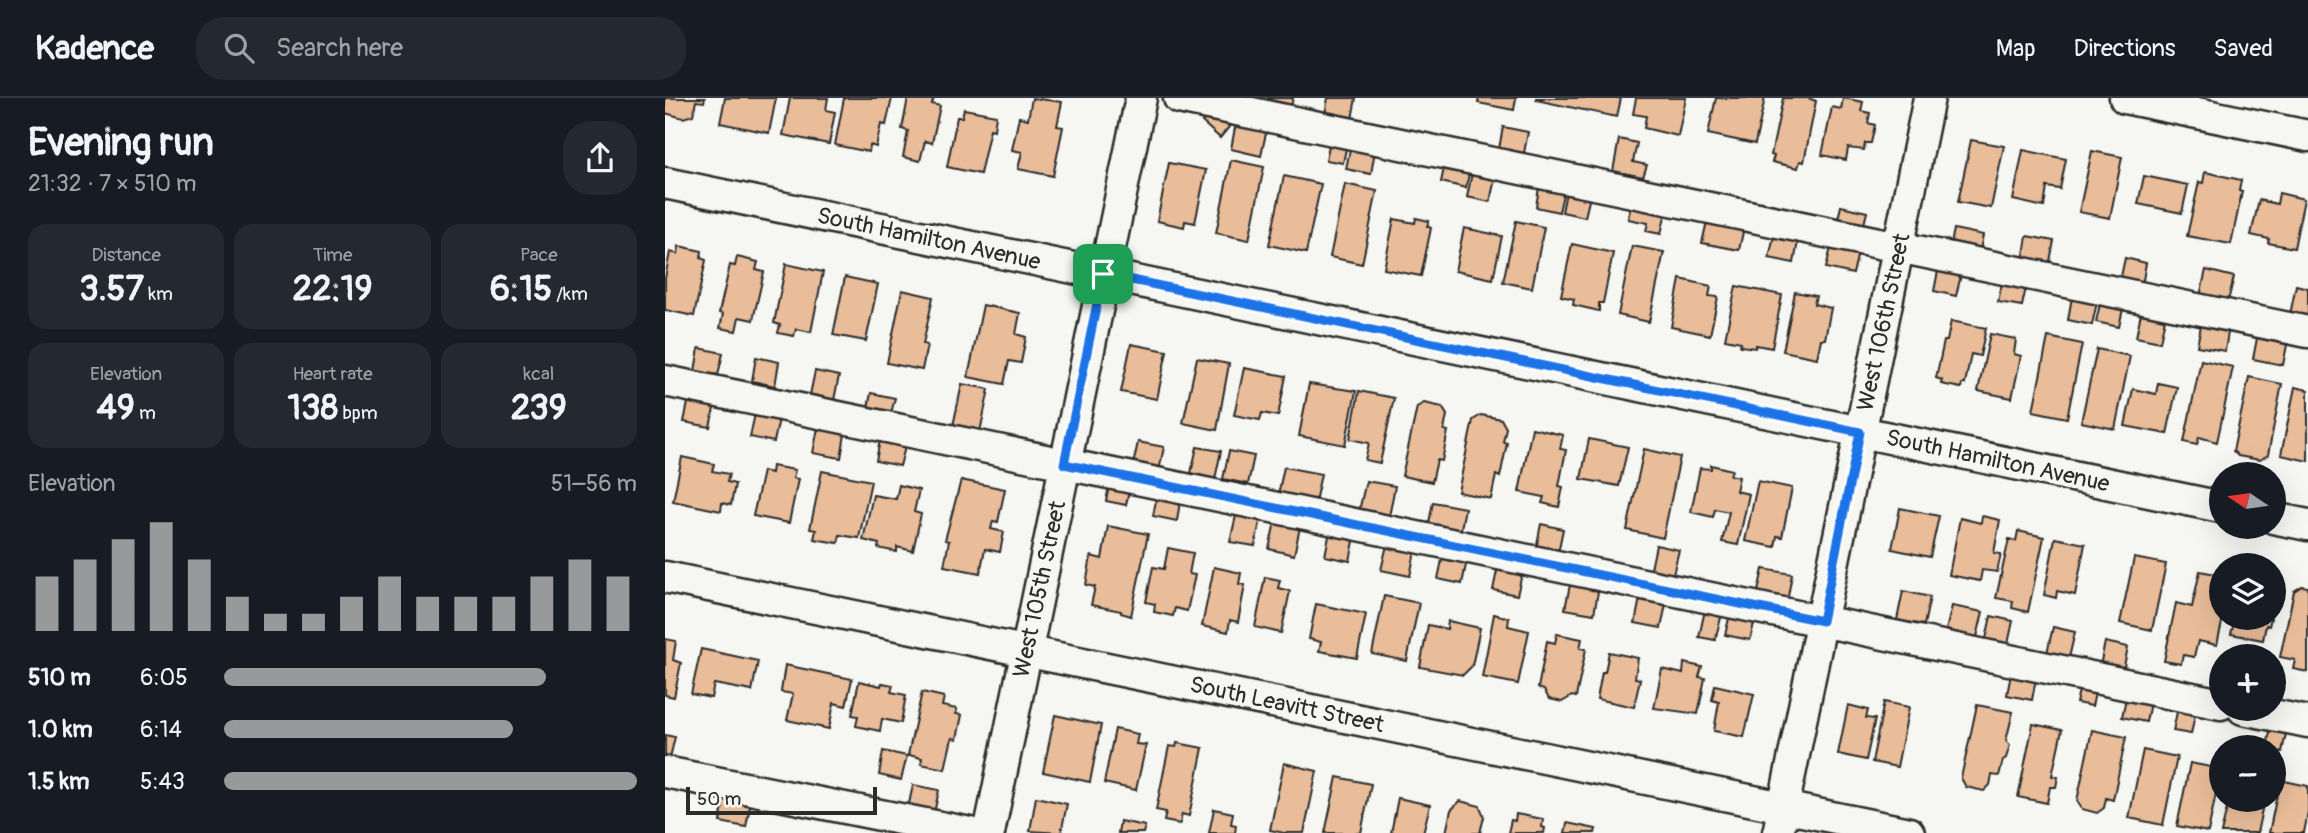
<!DOCTYPE html>
<html lang="en">
<head>
<meta charset="utf-8">
<style>
	body { margin:0; font-family:Pangolin,sans-serif; background:#242831; color:#f1f3f6; height:100vh; display:flex; flex-direction:column; font-size:26px; white-space:nowrap }
	* { box-sizing:border-box; margin:0 }
	p { font-size:23px; color:#9ea1a6 }
	.icon { flex:none; width:38px; height:38px; fill:none; stroke:currentColor; stroke-width:2; stroke-linecap:round; stroke-linejoin:round }
	.map { position:relative; flex:1; overflow:hidden }
	.drawer { display:flex; flex-direction:column; background:#171b24; width:665px }
	.drawer>* { flex:none }
	.needle { width:46px; rotate:283deg }
	.fabs { position:absolute; left:1544px; top:364px; display:grid; gap:14px }
	.fabs a { display:grid; place-items:center; width:77px; height:77px; border-radius:50%; background:#171b24; box-shadow:0 7px 28px #0002; font-size:35px }
	.scale { position:absolute; left:21px; bottom:18px; width:191px; box-sizing:border-box; padding-left:7px; border:4px solid #2b2b2b; border-top:0; font-size:19px; line-height:24px; white-space:nowrap; color:#2b2b2b; -webkit-text-stroke:5px #f6f6f2; paint-order:stroke }
	.pin { position:absolute; display:grid; place-items:center; width:60px; height:60px; color:#fff; margin:-30px; border-radius:14px; box-shadow:0 4px 10px #0006 }
	.round { display:grid; place-items:center; flex:none; width:74px; height:74px; border-radius:28px; background:#242831 }
	.head { display:flex; align-items:center; justify-content:space-between; height:119px; padding:0 28px }
	h1 { font-size:38px; font-weight:700; line-height:52px }
	.stats { display:grid; grid-template-columns:repeat(3,1fr); gap:10px; height:119px; padding:7px 28px }
	.stats div { display:grid; align-content:center; border-radius:18px; background:#242831; text-align:center }
	.stats b { font-size:35px; font-weight:700 }
	.stats small { font-size:19px; font-weight:400 }
	.stats p { font-size:19px }
	.chart { height:196px; padding:14px 28px }
	.chart p { display:flex; justify-content:space-between }
	.chart svg { width:100%; height:126px; margin-top:7px; stroke:#98999b; stroke-width:6 }
	ul { padding:0 28px; list-style:none; font-size:23px }
	li { display:grid; grid-template-columns:112px 84px 1fr; align-items:center; height:52px }
	li i { height:18px; border-radius:9px; background:#98999b }
	header { display:flex; align-items:center; gap:42px; box-sizing:border-box; height:98px; padding:0 35px; background:#171b24; border-bottom:2px solid #363941 }
	header strong { font-size:33px }
	nav { display:flex; gap:38px; margin-inline-start:auto; font-size:24px }
	.search { width:490px; height:63px; background:#242831; display:flex; align-items:center; gap:18px; box-sizing:border-box; padding:0 24px; border-radius:28px; color:#9ea1a6; font-size:26px }
	main { display:flex; flex:1; min-height:0 }
	.map>svg:first-child { display:block }
	.building { fill:#e9bd99; stroke:#2b2b2b; stroke-width:2 }
	.lines { fill:none; stroke-linecap:round; stroke-linejoin:round }
	.minor-casing { stroke:#2b2b2b; stroke-width:35 }
	.minor { stroke:#f6f6f2; stroke-width:30 }
	.route-casing { stroke:#fff; stroke-width:14 }
	.route { stroke:#1a73e8; stroke-width:9 }
	.labels { text-anchor:middle; stroke-width:7; stroke-linejoin:round; paint-order:stroke }
	.street-label { font-size:23px; fill:#2b2b2b; stroke:#f6f6f2 }
</style>
</head>
<body>
<header>
<strong>Kadence</strong>
<div class="search"><svg class="icon" aria-label="search" viewBox="0 0 24 24"><circle cx="10" cy="10" r="6"/><path d="M15 15l6 6"/></svg>Search here</div>
<nav><a>Map</a><a>Directions</a><a>Saved</a></nav>
</header>
<main>
<section class="drawer">
<div class="head"><div><h1>Evening run</h1><p>21:32 · 7 × 510 m</p></div><a class="round"><svg class="icon" aria-label="share" viewBox="0 0 24 24"><path d="M12 15V3M7 8l5-5 5 5M5 13v7h14v-7"/></svg></a></div>
<div class="stats">
<div><p>Distance</p><b>3.57<small> km</small></b></div>
<div><p>Time</p><b>22:19</b></div>
<div><p>Pace</p><b>6:15<small> /km</small></b></div>
</div>
<div class="stats">
<div><p>Elevation</p><b>49<small> m</small></b></div>
<div><p>Heart rate</p><b>138<small> bpm</small></b></div>
<div><p>kcal</p><b>239</b></div>
</div>
<div class="chart"><p><span>Elevation</span>51–56 m</p>
<svg viewBox="0 0 160 44" preserveAspectRatio="none"><path d="M5 44V25M15 44V19M25 44V12M35 44V6M45 44V19M55 44V32M65 44V38M75 44V38M85 44V32M95 44V25M105 44V32M115 44V32M125 44V32M135 44V25M145 44V19M155 44V25"/></svg>
</div>
<ul>
<li><b>510 m</b>6:05<i style="width:78%"></i></li>
<li><b>1.0 km</b>6:14<i style="width:70%"></i></li>
<li><b>1.5 km</b>5:43<i style="width:100%"></i></li>
</ul>
</section>
<div class="map">
<svg width="1643" height="735" viewBox="0 0 1643 735">
	<rect width="100%" height="100%" fill="#f6f6f2"/>
	<filter id="ink" filterUnits="userSpaceOnUse"><feTurbulence type="fractalNoise" baseFrequency=".0143" numOctaves="2"/><feDisplacementMap in="SourceGraphic" scale="14" xChannelSelector="R" yChannelSelector="G"/><feConvolveMatrix kernelMatrix="1 2 1 2 8 2 1 2 1" color-interpolation-filters="sRGB"/></filter>
	<g filter="url(#ink)">
		<path class="building" d="M0,0H40L39,4L31,3L28,17L18,20L0,15Z
			M60,0H111L104,35L55,25Z
			M125,0H163L161,12L170,14L164,46L118,37Z
			M179,0H227L221,27L216,26L211,49L205,47L204,54L170,47Z
			M243,0H269L267,6L275,8L267,45L260,43L255,63L238,59L243,33L237,31Z
			M367,0L397,4L392,28L398,29L388,78L353,71L357,54L347,52L354,19L363,21Z
			M603,0H628L626,8L602,3Z
			M663,0H691L687,21L660,16Z
			M814,0H851L849,12L813,5Z
			M871,0H956L952,19L871,2Z
			M971,0H1021L1013,38L979,30L981,18L968,16Z
			M1051,0H1100L1090,46L1043,36Z
			M1118,0H1143L1151,3L1139,64L1135,63L1133,70L1107,64L1109,58L1106,57Z
			M1178,0L1198,4L1196,13L1205,15L1203,25L1210,27L1206,45H1200L1199,52L1183,50L1181,62L1157,57L1167,9L1176,11Z
			M299,11L331,17L329,32L325,31L315,76L282,69L292,19H297Z
			M547,12L568,24L555,40L537,24Z
			M572,19L603,26L596,58L566,51Z
			M838,29L863,34L859,55L834,51Z
			M666,37L683,41L678,65L661,62Z
			M954,41L972,45L968,64L982,67L978,79L948,73Z
			M1306,42L1339,48L1326,110L1293,104Z
			M686,46L710,52L706,76L681,71Z
			M1358,52L1401,61L1395,91L1382,89L1379,109L1348,102Z
			M1427,53L1457,59L1445,120L1414,114Z
			M781,61L806,66L801,90L776,84Z
			M566,62L599,69L584,142L551,135Z
			M504,65L541,72L530,125L520,123L519,129L492,123Z
			M1540,74L1576,82L1574,93L1577,94L1566,146L1522,138L1534,84L1538,85Z
			M807,75L830,80L825,104L802,99Z
			M619,78L656,86L641,155L604,147Z
			M1479,78L1523,87L1517,115L1473,106Z
			M875,82L900,87L894,114L871,109Z
			M680,86L712,93L697,166L665,159Z
			M902,89L926,94L920,119L897,114Z
			M1614,95L1639,101L1629,150L1603,145L1604,141L1586,137L1594,102L1612,106Z
			M967,102L1002,109L996,136L981,133L983,125L963,121Z
			M1176,108L1202,114L1198,130L1172,125Z
			M1043,119L1080,125L1074,152L1037,145Z
			M751,120L764,123L762,128L766,130L756,178L719,171L729,121L750,125Z
			M851,123L879,129L867,190L838,184Z
			M799,130L837,138L828,181L790,173Z
			M1289,131L1318,137L1315,152L1286,146Z
			M1110,133L1134,138L1129,165L1104,160Z
			M1362,138L1389,143L1384,168L1358,163Z
			M1167,145L1194,150L1188,176L1161,170Z
			M907,146L948,155L938,205H934V213L908,207L909,201L896,198Z
			M14,148L37,153L36,160L41,162L29,218L0,212V180L5,154L13,156Z
			M967,148L999,154L984,224L953,217Z
			M72,159L93,164L91,172L99,174L88,222L74,219L71,233L55,230L58,216L54,215L65,167L70,168Z
			M1460,160L1481,165L1477,188L1455,183Z
			M121,166L158,174L146,234L131,231L129,238L113,235L115,227L109,225Z
			M1541,172L1569,179L1563,203L1535,198Z
			M1273,173L1296,177L1291,198L1269,193Z
			M180,179L213,186L201,243L168,237Z
			M1338,180L1362,185L1357,208L1333,204Z
			M1015,181L1046,188L1044,198L1053,199L1045,237L1006,229Z
			M1631,187L1643,190V220L1625,217Z
			M1071,188L1117,197L1107,250L1091,247L1090,250L1075,248L1076,244L1060,241Z
			M237,192L268,199L258,246L262,247L257,272L222,265Z
			M1408,193L1433,199L1427,227L1403,222Z
			M1130,194L1151,198L1149,206L1166,210L1160,241H1156L1152,260L1118,253Z
			M1436,201L1459,206L1454,229L1431,224Z
			M318,207L355,215L351,236L361,239L356,265L344,263L339,286L303,279Z
			M1476,215L1500,220L1495,244L1471,239Z
			M1537,222L1564,228L1560,253L1532,248Z
			M1286,223L1321,230L1315,258L1306,256L1300,286H1297L1296,290L1276,286L1277,282L1271,280L1279,243H1282Z
			M1593,235L1623,242L1618,267L1588,261Z
			M1325,236L1351,241L1349,256L1356,258L1347,300L1313,293Z
			M1383,239L1417,246L1402,320L1368,313Z
			M466,246L502,253L492,301L456,294Z
			M34,250L58,255L53,277L30,273Z
			M1432,251L1465,258L1450,331L1416,324Z
			M91,259L114,264L110,288L87,283Z
			M532,260L564,266L552,332L518,325Z
			M1536,262L1568,269L1552,344L1534,339L1532,347L1519,344Z
			M579,270L621,278L613,318L597,315L595,322L569,317Z
			M150,273L174,278L169,302L145,297Z
			M1584,279L1617,286L1603,357L1595,362L1573,358L1568,353Z
			M1493,285L1512,289L1502,336L1460,328L1468,291L1491,296Z
			M297,286L324,291L315,334L288,328Z
			M644,286L691,293L680,347L634,338Z
			M1630,289L1643,292V363L1616,357Z
			M694,293L729,300L715,365L700,362L704,345L685,341Z
			M25,295L51,301L45,329L19,324Z
			M206,295L230,300L226,315L203,310Z
			M759,305L777,309L782,317L779,332L783,333L777,363L772,362L767,384L737,378L752,309Z
			M91,311L115,316L109,344L85,339Z
			M816,317L836,321L841,330L838,344L842,345L835,379L831,377L826,401L793,394L808,322Z
			M154,325L181,330L176,360L148,355Z
			M867,330L898,337L895,351L901,352L894,388L898,389L894,409L877,405L879,399L854,394Z
			M216,336L242,341L235,368L211,363Z
			M924,341L963,349L954,388L916,381Z
			M473,344L499,349L494,373L468,367Z
			M532,349L556,353L550,381L526,375Z
			M979,351L1015,359L998,440L962,432Z
			M564,353L589,358L583,386L558,381Z
			M17,359L49,366L47,373L64,376L62,384L70,386L66,407L57,405L56,413L8,403Z
			M1046,367L1067,372L1065,377L1074,379L1071,393L1084,396L1073,447L1057,444L1064,414L1050,411L1048,419L1026,414L1035,370L1046,371Z
			M107,368L130,372L128,380L133,381L124,425L88,418L98,373L106,375Z
			M619,369L656,376L650,404L613,397Z
			M157,373L206,383L194,440L175,437L173,445L149,441L151,432L145,431Z
			M296,382L340,391L333,424L328,423L326,431L339,434L335,454L320,451L315,475L279,468L284,443L280,442Z
			M445,383L465,388L461,407L441,403Z
			M701,383L730,388L724,419L694,413Z
			M1093,383L1127,390L1117,439L1112,438L1110,449L1080,443Z
			M234,387L254,392L249,414L256,416L248,453L232,449V454L213,450L214,446L198,442L208,397L231,401Z
			M493,392L516,397L512,423L488,418Z
			M768,404L800,410L795,436L763,430Z
			M1235,410L1274,418L1265,459L1227,451Z
			M572,413L596,418L590,448L565,444Z
			M1317,418L1335,422L1329,455L1336,456L1332,474L1317,472L1315,483L1284,477L1295,420L1316,425Z
			M610,424L635,429L629,457L604,451Z
			M876,426L898,431L893,455L871,451Z
			M443,428L483,436L466,518L456,515V513L426,507L430,489L421,487L426,458L437,461Z
			M665,433L690,438L685,463L660,458Z
			M1353,433L1379,439L1363,514L1347,510L1348,503L1331,500L1344,441L1351,443Z
			M1390,440L1420,446L1410,497L1392,493L1391,500L1379,497Z
			M723,443L751,449L745,478L716,472Z
			M991,447L1014,452L1008,476L986,471Z
			M503,450L528,455L524,476L530,477L522,513L510,510L508,518L489,514L490,506L481,504L488,469L499,471Z
			M778,457L802,462L797,486L773,481Z
			M1469,460L1501,466L1487,532L1455,525Z
			M833,468L858,472L852,497L828,492Z
			M549,469L576,475L574,486L580,487L573,524L565,522L563,534L537,528Z
			M1098,471L1127,476L1122,504L1092,498Z
			M1535,473L1556,477V520H1558L1552,547L1533,543L1529,559L1518,557L1516,566L1499,563L1511,505L1527,509Z
			M600,479L615,482L613,490L625,493L616,535L590,529Z
			M906,482L934,488L929,516L900,511Z
			M1637,488L1643,489V574L1628,571L1630,562L1615,559L1629,493Z
			M1238,493L1265,499L1259,527L1232,522Z
			M976,495L1002,501L996,530L970,525Z
			M719,498L754,505L742,563L707,556Z
			M651,506L701,516L692,560L654,553L656,544L644,541Z
			M1287,508L1318,514L1312,539L1281,532Z
			M1040,512L1057,516L1050,542L1034,539Z
			M1066,512L1091,517L1085,542L1060,537Z
			M829,516L844,520L843,528L864,533L853,586L817,579Z
			M1326,518L1348,523L1343,546L1321,541Z
			M1570,520H1606L1604,528L1601,527L1598,542L1566,536Z
			M783,523L815,530L807,568L798,577L755,569L763,527L782,531Z
			M1388,529L1410,534L1404,560L1382,555Z
			M892,536L917,541L915,550L921,551L911,599L907,598L897,604L884,601L879,592L873,590L882,543L890,545Z
			M0,541L11,543L8,562L16,565L9,599L0,597Z
			M1440,544L1463,549L1458,573L1435,568Z
			M36,551L93,563L87,593L49,586L46,600L26,596Z
			M944,554L973,560L970,580L975,581L969,609L932,601L937,574H940Z
			M1019,565L1037,569L1034,579L1040,580L1033,616L989,610L997,571L1018,576Z
			M120,567L187,581L181,608L169,605L164,631L122,622L128,596L116,594Z
			M1347,570L1372,575L1367,602L1342,597Z
			M194,583L216,588L217,585L228,587L226,594L241,597L236,625L217,621L215,633L191,628L193,618L187,617Z
			M1416,584L1432,587L1427,608L1411,605Z
			M1050,587L1089,596L1079,639L1049,633L1054,604L1047,602Z
			M257,594L279,599L277,608L292,611L291,616L297,617L292,641L287,640L280,671L256,666L257,660L243,657Z
			M1462,595L1486,600L1481,624L1457,619Z
			M1219,604L1244,609L1232,669L1207,664Z
			M1183,607L1203,612L1201,620L1210,621L1201,662L1173,656Z
			M1312,607L1348,614L1341,643L1345,647L1341,660L1338,662L1334,678L1327,677L1325,687L1319,693L1301,689L1296,680Z
			M1513,609L1531,612L1526,636L1508,633Z
			M390,617L436,627L425,684L378,674Z
			M1368,626L1397,632L1387,678L1393,679L1391,689H1385L1382,705L1353,699Z
			M1606,628L1622,631L1617,654L1608,652V649H1602Z
			M450,631L473,636L471,646L481,647L471,692L439,685Z
			M1427,632L1461,639L1448,702L1441,700L1439,710L1432,715L1417,711L1412,703Z
			M0,637L10,639L4,664H0Z
			M512,645L538,650L524,718L517,716L515,726L499,723L501,714L491,712L504,648L511,649Z
			M1478,652L1512,659L1498,727L1464,720Z
			M218,653L242,658L236,682L214,677Z
			M619,665L652,673L639,735H619L605,732Z
			M1525,665L1556,671L1543,734L1512,728Z
			M672,679L706,686L696,735H660Z
			M1615,682L1643,688V714L1639,735H1604Z
			M248,687L274,692L268,720L242,715Z
			M60,697L86,702L81,729L55,724Z
			M371,699L402,706L396,735L365,733Z
			M733,700L765,707L758,735H726Z
			M1564,702H1599L1592,735H1556Z
			M795,703L815,708L819,719L815,735H781L786,712Z
			M549,711L568,715L566,726L571,727L570,735H544Z
			M851,716L878,721L877,729L880,730L879,735H843L846,722L850,723Z
			M455,723L480,728L478,735H453Z
			M902,725L931,731L930,735H900Z"/>
		<g class="lines">
			<defs>
				<path id="minor" d="M514,0L1643,234
					M1460,0L1643,38
					M0,85L1556,409
					M0,283L1556,606
					M1608,420L1643,427
					M0,479L1244,735
					M1578,611L1643,624
					M0,674L305,735
					M324,735L476,0
					M1113,735L1264,0"/>
			</defs>
			<use href="#minor" class="minor-casing"/>
			<use href="#minor" class="minor"/>
		</g>
	</g>
	<g class="lines" filter="url(#ink)">
		<defs>
			<path id="route" d="M438,176L1195,334L1157,523L399,366Z"/>
		</defs>
		<use href="#route" class="route-casing"/>
		<use href="#route" class="route"/>
	</g>
	<g class="labels">
		<g class="street-label">
			<text transform="translate(264 140) rotate(12)" y="8">South Hamilton Avenue</text>
			<text transform="translate(1218 224) rotate(-78)" y="8">West 106th Street</text>
			<text transform="translate(1333 362) rotate(12)" y="8">South Hamilton Avenue</text>
			<text transform="translate(374 491) rotate(-78)" y="8">West 105th Street</text>
			<text transform="translate(622 606) rotate(12)" y="8">South Leavitt Street</text>
		</g>
	</g>
</svg>
<div class="fabs">
<a><svg class="needle" viewBox="-14 -14 28 28"><path d="M0-13l5 13h-10z" fill="#e53935"/><path d="M0 13l5-13h-10z" fill="#9ea1a6"/></svg></a>
<a><svg class="icon" aria-label="layers" viewBox="0 0 24 24"><path d="M12 4l9 5-9 5-9-5zM3 14l9 5 9-5"/></svg></a>
<a>+</a>
<a>−</a>
</div>
<div class="scale">50 m</div>
<div class="pin" style="left:438px;top:176px;background:#1e9e55"><svg class="icon" aria-label="arrive" viewBox="0 0 24 24"><path d="M6 21V4h12l-3 4 3 4H6"/></svg></div>
</div>
</main>
</body>
</html>
